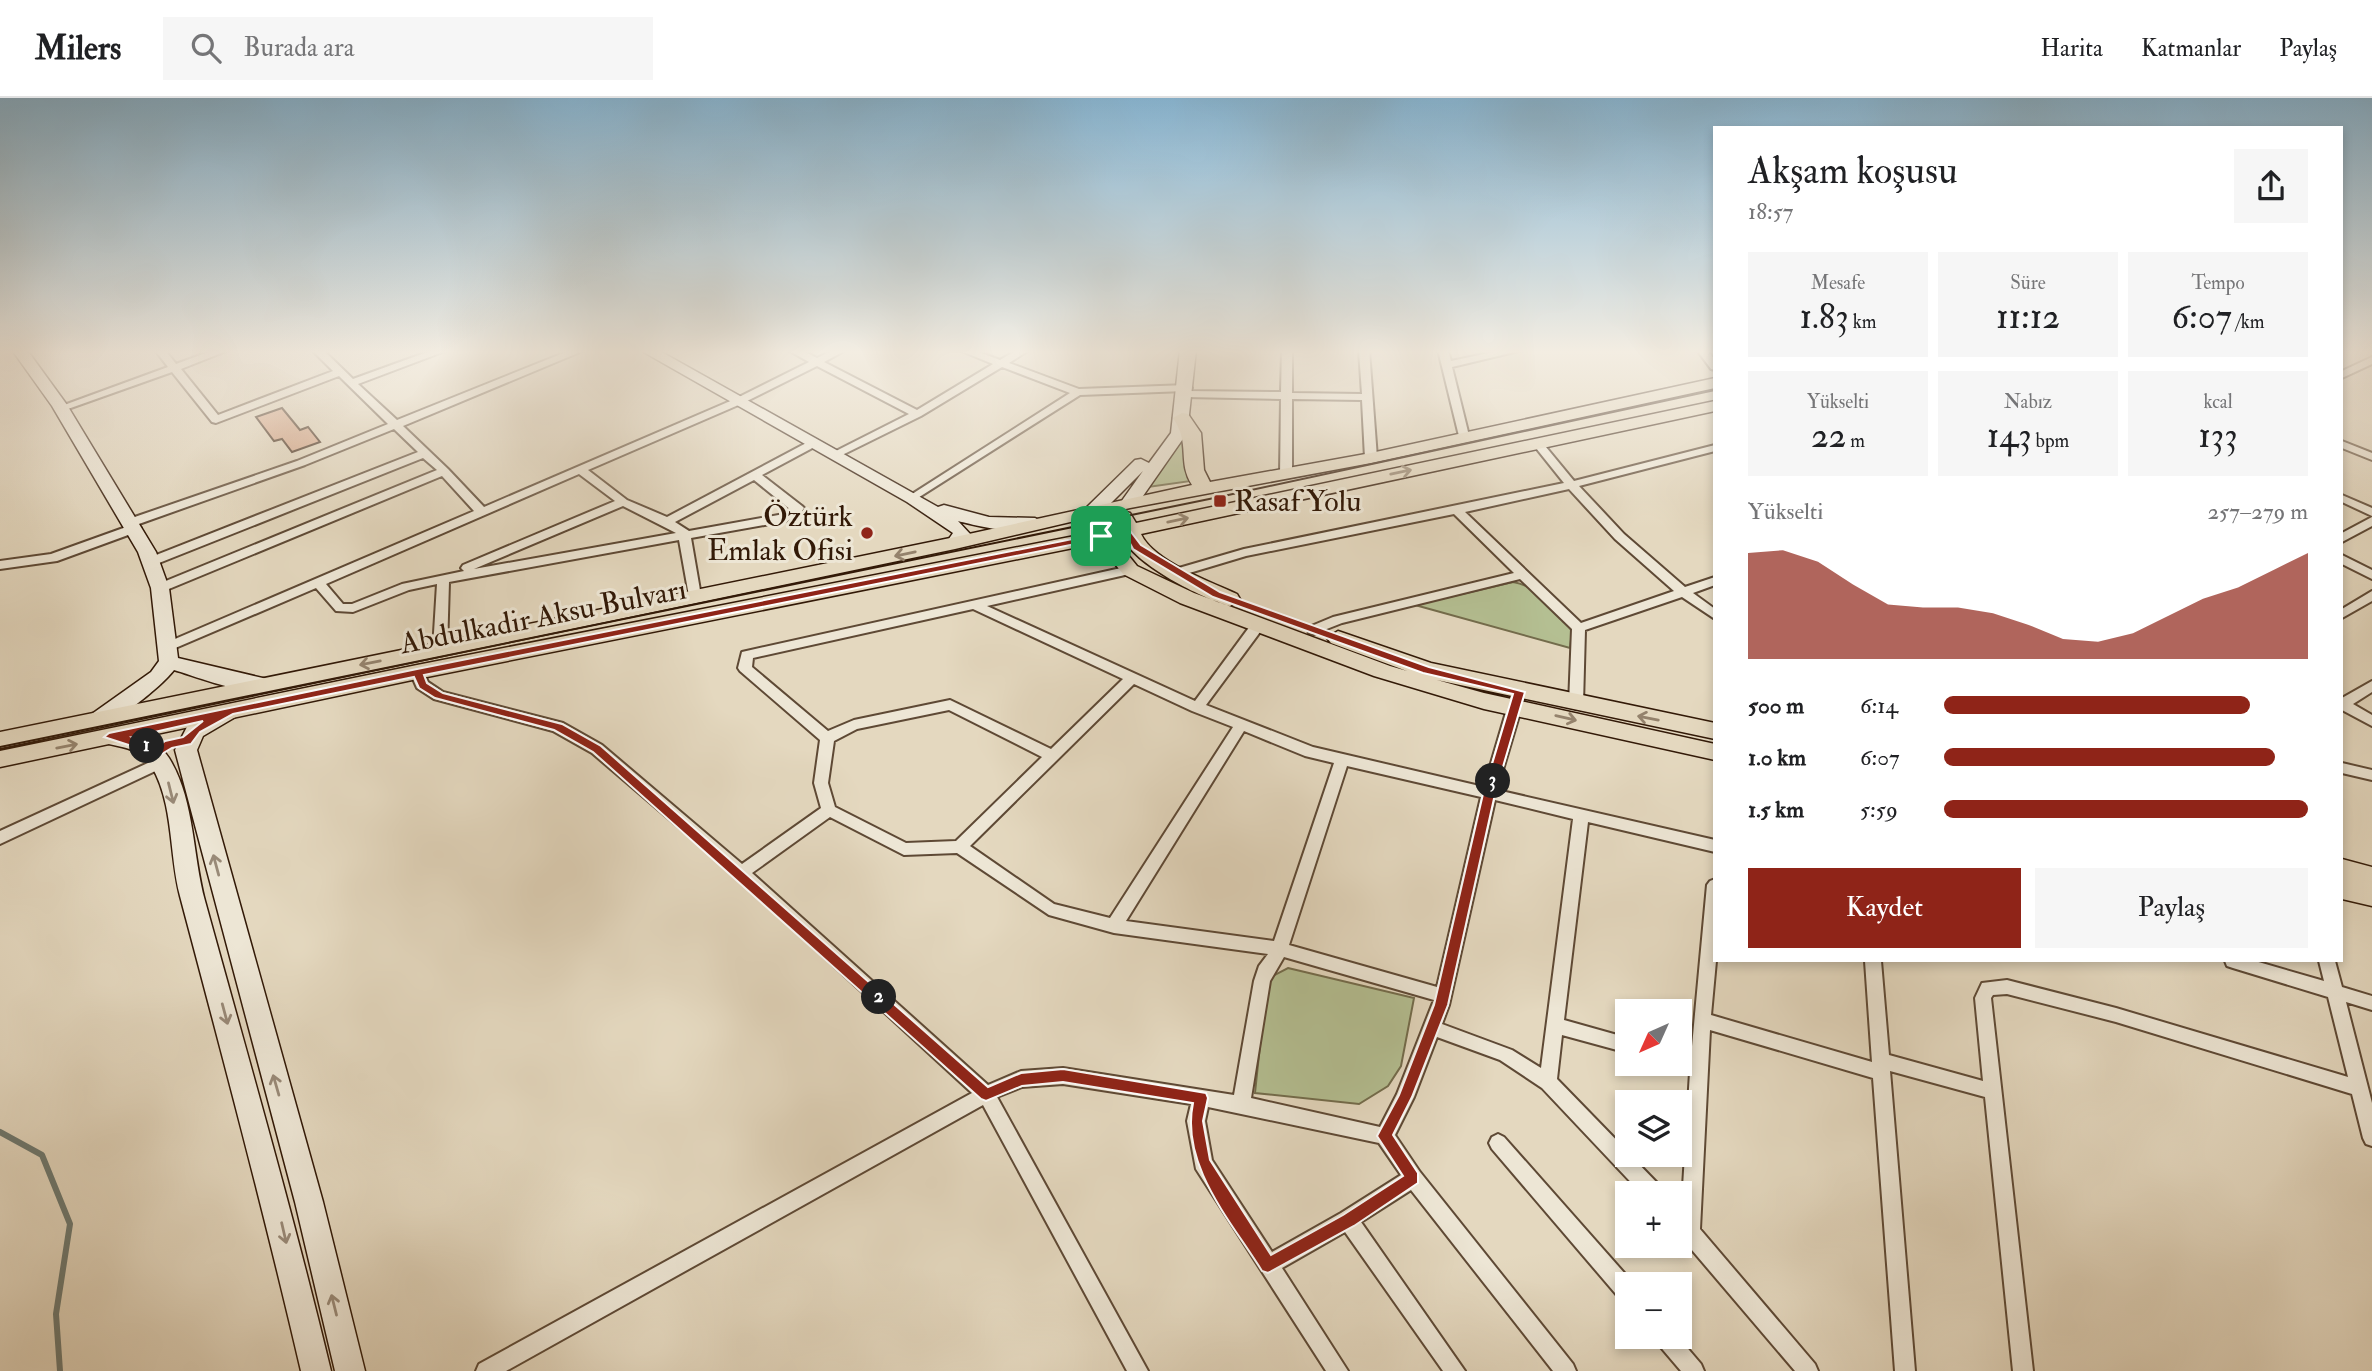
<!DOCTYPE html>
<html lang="tr">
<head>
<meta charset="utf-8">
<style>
	body { margin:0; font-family:"IM FELL Double Pica",serif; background:#f6f6f6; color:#202124; height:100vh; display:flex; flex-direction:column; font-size:26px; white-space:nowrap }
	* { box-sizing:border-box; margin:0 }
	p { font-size:23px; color:#757577 }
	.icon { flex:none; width:38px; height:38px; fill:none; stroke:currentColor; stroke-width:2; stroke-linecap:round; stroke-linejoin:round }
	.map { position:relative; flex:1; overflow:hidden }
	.drawer { position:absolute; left:1713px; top:28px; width:630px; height:836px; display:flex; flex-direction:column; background:#fff; border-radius:0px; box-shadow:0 4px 10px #0003 }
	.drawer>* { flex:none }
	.needle { width:46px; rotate:225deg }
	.tools { position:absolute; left:1615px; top:901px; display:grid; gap:14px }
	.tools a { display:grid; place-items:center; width:77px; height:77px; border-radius:0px; background:#fff; box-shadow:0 4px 10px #0003; font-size:35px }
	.pin { position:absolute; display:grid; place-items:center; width:60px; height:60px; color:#fff; margin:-30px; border-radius:14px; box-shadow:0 4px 10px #0006 }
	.km { position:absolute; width:35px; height:35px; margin:-18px; border-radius:50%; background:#222; color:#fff; font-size:19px; line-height:35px; text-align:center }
	.round { display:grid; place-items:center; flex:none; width:74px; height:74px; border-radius:0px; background:#f6f6f6 }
	.summary { display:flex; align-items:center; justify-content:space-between; height:119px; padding:0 35px }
	h1 { font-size:38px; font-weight:600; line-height:52px }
	.figures { display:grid; grid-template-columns:repeat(3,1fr); gap:10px; height:119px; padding:7px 35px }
	.figures div { display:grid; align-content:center; border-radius:0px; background:#f6f6f6; text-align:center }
	.figures b { font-size:35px; font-weight:600 }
	.figures small { font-size:19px; font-weight:400 }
	.figures p { font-size:19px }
	.chart { height:196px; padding:14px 35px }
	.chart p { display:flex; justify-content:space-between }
	.chart svg { width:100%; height:126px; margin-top:7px; fill:#8f2418; opacity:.7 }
	.cta { display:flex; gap:14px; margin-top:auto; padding:14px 35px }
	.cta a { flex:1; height:80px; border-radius:0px; background:#8f2418; color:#fff; font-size:28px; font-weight:600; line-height:80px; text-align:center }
	.cta a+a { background:#f6f6f6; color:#202124 }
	ul { padding:0 35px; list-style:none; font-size:23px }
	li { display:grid; grid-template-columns:112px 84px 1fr; align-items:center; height:52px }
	li i { height:18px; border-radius:9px; background:#8f2418 }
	header { display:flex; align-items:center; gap:42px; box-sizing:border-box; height:98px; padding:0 35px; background:#fff; border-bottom:2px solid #e0e0e0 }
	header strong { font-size:33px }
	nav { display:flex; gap:38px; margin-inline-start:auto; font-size:24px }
	.search { width:490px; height:63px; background:#f6f6f6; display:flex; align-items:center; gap:18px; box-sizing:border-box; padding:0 24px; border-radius:0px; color:#757577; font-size:26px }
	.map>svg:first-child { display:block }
	.green { fill:#b4bf92; stroke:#736c4c; stroke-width:2 }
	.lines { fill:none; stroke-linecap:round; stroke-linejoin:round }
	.stream { stroke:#6e7970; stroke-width:6 }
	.building { fill:#d9a687; stroke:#321907; stroke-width:2 }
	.street-casing { stroke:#5e4935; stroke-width:4 }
	.secondary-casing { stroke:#321907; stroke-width:3 }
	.primary-casing { stroke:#321907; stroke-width:3 }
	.street { fill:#ede6d5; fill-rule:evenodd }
	.secondary { fill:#ede6d5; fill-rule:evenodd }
	.primary { fill:#e4d8bf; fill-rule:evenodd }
	.tram { stroke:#321907; stroke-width:2 }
	.oneway { stroke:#94826c }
	.oneway2 { stroke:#998a78 }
	.route { fill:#8f2418; stroke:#fff; stroke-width:2; fill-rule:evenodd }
	.poi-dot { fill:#8f2418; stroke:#ede6d5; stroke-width:2.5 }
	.labels { text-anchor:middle; stroke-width:6; stroke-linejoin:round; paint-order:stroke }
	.poi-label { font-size:30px; fill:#321907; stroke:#ede6d5; text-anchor:start }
	.street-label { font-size:30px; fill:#321907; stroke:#ede6d5 }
</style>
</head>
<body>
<header>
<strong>Milers</strong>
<div class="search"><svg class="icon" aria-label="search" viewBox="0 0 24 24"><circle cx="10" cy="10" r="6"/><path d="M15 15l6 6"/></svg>Burada ara</div>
<nav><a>Harita</a><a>Katmanlar</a><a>Paylaş</a></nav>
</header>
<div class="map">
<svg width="2372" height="1273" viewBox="0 0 2372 1273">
	<rect width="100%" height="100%" fill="#e4d8bf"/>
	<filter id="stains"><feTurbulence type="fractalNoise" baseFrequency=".00286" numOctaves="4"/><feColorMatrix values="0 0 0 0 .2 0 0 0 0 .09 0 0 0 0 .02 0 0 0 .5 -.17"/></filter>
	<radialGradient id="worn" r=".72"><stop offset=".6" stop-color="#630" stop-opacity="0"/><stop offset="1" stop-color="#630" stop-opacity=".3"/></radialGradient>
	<path class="green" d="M1186,333L1191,383L1148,389Z
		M1513,484C1536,487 1560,514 1572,533L1570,550L1415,507Z
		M1288,870L1414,900L1401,968L1388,988L1359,1006L1255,995L1267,881Z"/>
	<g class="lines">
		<path class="stream" d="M0,1034L42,1057L70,1126L56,1216L60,1273"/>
	</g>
	<path class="building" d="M282,310L300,332L308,329L320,344L292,354L282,341L274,343L256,319Z"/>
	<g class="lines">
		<defs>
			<path id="street" d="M155,252H165L176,266L214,252H229L181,271L218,317L333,273L312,252H323L353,281L433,252H448L358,286L397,322L571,252H585L403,328L448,371L484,409L735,301L809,264L788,252H801L817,260L833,252H846L824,264L917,312L993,266L959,252H973L1000,262L1017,252H1029L1009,265L1079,291L1187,287L1192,290L1188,293L1281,294L1282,252H1292V295L1362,296L1359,252H1369L1377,360L1371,363L1365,360L1362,302L1292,301V377L1286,380L1280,377L1281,301L1186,299L1181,296L1185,293L1080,297L913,403L909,402V398L1070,295L1002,269L921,318L836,360L832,359V355L909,316L817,268L743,305L588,372L627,402L667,419L810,343H818V347L762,377L802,408L804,410L800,416L787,423L691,440L701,498L699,501L695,502L689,498L679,442L449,484L447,551L440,555L433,551L437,486L409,492L353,514L336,513L316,490L166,554L159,550L161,547L474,413L442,378L164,493H156L154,490L156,487L437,372L423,360L154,467H146L144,464L146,461L418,354L394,331L305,367L136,427L141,430L139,433L57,463L0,471V463L51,456L129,428L124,425L126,422L297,363L388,326L339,278L216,325L212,324L172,274L65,312H57L56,310L168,269ZM579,376L615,403L463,467L461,470L464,473L402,486L352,506H343L326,486ZM754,382L791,412L784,416L689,433L675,424ZM623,408L676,435L474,471Z
				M1438,252H1448L1451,263L1503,252H1523L1452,269L1469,338L1468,340L1464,341L1459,338Z
				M1697,252H1707L1715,262V272L1711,271Z
				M2372,259V266L2342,280V273Z
				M1537,342L1541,343L1574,383L1715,347V353L1579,388L1624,436L1685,489L1715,479V487L1693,495L1715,511V521L1682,499L1585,532L1583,606L1581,609L1576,611L1569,606L1572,531L1520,481L1342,525L1314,536L1309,535L1308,532L1309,529L1333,519L1514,475L1454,416L1246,458L1176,479L1170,475L1172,472L1244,451L1564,385L1532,345ZM1569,391L1615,441L1674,493L1581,525L1465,414Z
				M2342,343L2372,355V362L2342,350Z
				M2342,397L2372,410V418L2342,404Z
				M2372,419V428L2342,444V435Z
				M2342,457L2372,472V481L2342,466Z
				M1130,468L1136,472L1134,475L987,508L1195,603L1253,524H1263L1264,527L1263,530L1206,607L1313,649L1484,689L1512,594L1519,589L1524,591L1526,594L1497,692L1715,742V754L1588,724L1564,922L1628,940V955L1562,937L1557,981L1628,1054V1057H1630L1662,1090L1664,1096H1642L1542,990L1500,962L1437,939L1414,999L1395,1037L1420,1074L1573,1266L1576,1273H1553L1411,1092L1361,1124L1465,1273H1443L1345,1134L1282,1170L1348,1273H1326L1196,1071L1187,1023L1191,1006L1063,986L1022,989L997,999L1148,1273H1127L983,1007L506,1273H476L479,1266L972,995L736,778L592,655L553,633L434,601L417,590L410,574L412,571H422L428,584L443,594L563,625L602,647L742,766L821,710L814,685L820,642L740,573L738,570L742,554ZM973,511L1123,581L1051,651L950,602L854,622L828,633L752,569L753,560ZM1134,586L1192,613L1233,629L1110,820L1054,806L970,748ZM949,612L1042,659L956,743L906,745L835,709L828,685L834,643L857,631ZM1244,633L1305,658L1334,665L1274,843L1126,823ZM1347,668L1481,699L1437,889L1289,847ZM1495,702L1573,721L1541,970L1512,952L1442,926L1449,907ZM830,719L904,757L957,755L1049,817L1114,835L1268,856L1259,868L1254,883L1234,997L1063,970L1021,973L988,987L752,775ZM1284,859L1434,902L1397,996L1380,1029L1251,1000L1270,883ZM1208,1009L1379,1045L1401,1077L1341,1115L1272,1154L1212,1062L1205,1023Z
				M2372,493V503L2342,520V511Z
				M2372,583V594L2353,606L2372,617V628L2342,612V600Z
				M161,659L166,660L168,664L166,668L0,746V733Z
				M2342,665L2372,672V682L2342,675Z
				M1715,781L1716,863L1711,917L1872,964L1865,863H1881L1889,957L1983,983L1975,900L1982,885L2007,882L2116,910L2348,979L2328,899L2233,870L2227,868L2225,863H2255L2324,883L2319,863H2335L2342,889L2372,898V912L2346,904L2372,1005V1048L2366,1046L2363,1040L2352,996L2116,924L2007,896L1993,897L1991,900L2033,1273H2013L1985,999L1890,973L1915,1273H1895L1873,980L1710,932L1700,1131L1815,1266L1818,1273H1795L1680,1138L1690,974L1674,969L1672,966H1680V956L1691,959L1707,787L1710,783Z
				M1498,1036L1504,1039L1634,1186H1628V1205L1621,1202L1492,1051L1489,1045L1492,1039Z
				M1655,1239H1678L1701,1266L1704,1273H1681L1658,1246Z"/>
			<path id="secondary" d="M12,252H27L67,307L156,454L169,490L178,560L267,581L270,586L267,591C243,598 198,579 174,572C162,588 107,634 89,628L86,623L89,618L151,574L159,563L151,490L138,454L52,308Z
				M640,252H658L938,409L944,407L989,419L1035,420L1044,425C1029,441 977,428 958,423L972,438L961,449H949L946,445L953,435L907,404Z
				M1180,252H1196L1187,335L1136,408L1130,409L1121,404L1143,373L1099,417H1087L1084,413L1087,409L1135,362L1141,361L1149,365L1171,335Z
				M230,606L237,608L240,613L237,618L203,638L197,652L323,1104L365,1273H335L295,1104L175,652L188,627Z
				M109,631C132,635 156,639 169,660C195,702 192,755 205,803C248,959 293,1115 331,1273H301C264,1114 222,956 180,798C169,757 174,707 152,669C141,649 121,650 102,644L98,639L102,634Z"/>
			<path id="primary" d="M1715,280V290L1371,365L1130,410L955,451L0,650V634L955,439L1192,387C1177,364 1191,346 1173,320L1182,315L1188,316L1201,335L1204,372L1210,384L1371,355Z
				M1715,303V313L1141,436C1153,463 1211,484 1237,496L1240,501L1230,508C1201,500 1136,467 1123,440L1116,442L1137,468L1194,495L1390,568L1407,573L1331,545L1327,540L1338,533L1431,565L1715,625V641L1437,582L1484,595L1715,646V662L1484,611L1374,578L1180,505L1123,476L1098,445L417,581L0,669V653L417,567L1090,435L1084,427L1094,421L1101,423L1108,431L1118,429L1113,419L1123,413L1130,415L1136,425Z
				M2342,761L2372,769V808L2342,801Z"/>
		</defs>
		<use href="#street" class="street-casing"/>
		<use href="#secondary" class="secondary-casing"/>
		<use href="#primary" class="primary-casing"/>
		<use href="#street" class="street"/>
		<use href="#secondary" class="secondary"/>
		<use href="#primary" class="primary"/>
		<path class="tram" d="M0,649L1219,399L1715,292"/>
	</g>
	<defs><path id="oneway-shaft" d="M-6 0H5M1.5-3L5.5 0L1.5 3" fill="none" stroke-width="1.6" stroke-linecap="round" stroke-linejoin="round" transform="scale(1.75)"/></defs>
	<g class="oneway">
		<use href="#oneway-shaft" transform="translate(1401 374) rotate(-12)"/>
		<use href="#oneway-shaft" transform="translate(1178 422) rotate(-12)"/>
		<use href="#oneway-shaft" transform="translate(905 456) rotate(168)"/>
		<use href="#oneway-shaft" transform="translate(370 565) rotate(169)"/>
		<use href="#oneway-shaft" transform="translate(1566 620) rotate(13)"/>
		<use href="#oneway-shaft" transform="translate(1648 620) rotate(-169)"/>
		<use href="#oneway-shaft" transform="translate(67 648) rotate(-11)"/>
	</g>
	<g class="oneway2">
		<use href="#oneway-shaft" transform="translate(171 695) rotate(76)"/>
		<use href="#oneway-shaft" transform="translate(216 767) rotate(-105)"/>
		<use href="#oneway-shaft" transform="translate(225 916) rotate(75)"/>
		<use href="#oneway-shaft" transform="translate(276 987) rotate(-106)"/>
		<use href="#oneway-shaft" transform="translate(284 1135) rotate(77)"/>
		<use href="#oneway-shaft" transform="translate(334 1207) rotate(-104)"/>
	</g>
	<linearGradient id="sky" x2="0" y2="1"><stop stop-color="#87b6d4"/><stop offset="0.59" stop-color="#f3ede2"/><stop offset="1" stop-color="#f3ede2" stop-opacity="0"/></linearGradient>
	<rect width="2372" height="430" fill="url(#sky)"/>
	<path class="route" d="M1128,430L1141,447L1220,494L1429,569L1525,594L1495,696L1448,907L1412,999L1393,1037L1418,1075V1085L1354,1128L1268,1175L1262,1173C1231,1123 1180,1067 1193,1005L1063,984L1022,988L986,1003L981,1001L593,654L554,632L435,600L419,590L414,579L233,616L200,634L191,646L172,650L155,660L144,652L104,639L109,635L417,571ZM1125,436L1133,451L1213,499L1423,575L1513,596L1483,696L1434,907L1399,997L1377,1038L1403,1078L1343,1117L1271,1157L1210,1062L1203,1023L1208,1000L1206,995L1063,971L1021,975L988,989L601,648L562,626L443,595L427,585L424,577ZM203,623L183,639L165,643L156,650L132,639Z"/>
	<g class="poi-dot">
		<rect x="1213" y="396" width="14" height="14" rx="3.5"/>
		<circle cx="867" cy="435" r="7"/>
	</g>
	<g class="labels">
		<g class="poi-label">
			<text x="1234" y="413">Rasaf Yolu</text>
			<text x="853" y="428" text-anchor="end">Öztürk<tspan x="853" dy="34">Emlak Ofisi</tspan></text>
		</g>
		<g class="street-label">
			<text transform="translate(543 518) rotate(-11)" y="10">Abdulkadir Aksu Bulvarı</text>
		</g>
	</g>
	<rect width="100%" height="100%" filter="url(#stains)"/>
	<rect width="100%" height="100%" fill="url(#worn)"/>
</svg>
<div class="tools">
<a><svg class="needle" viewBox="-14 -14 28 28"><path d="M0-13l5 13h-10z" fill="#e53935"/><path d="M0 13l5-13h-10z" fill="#757577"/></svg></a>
<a><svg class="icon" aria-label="layers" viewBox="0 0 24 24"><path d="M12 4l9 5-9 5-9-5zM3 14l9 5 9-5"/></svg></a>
<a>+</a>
<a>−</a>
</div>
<div class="pin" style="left:1101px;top:438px;background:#1e9e55"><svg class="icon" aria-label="arrive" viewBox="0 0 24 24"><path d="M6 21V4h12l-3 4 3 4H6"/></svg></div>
<b class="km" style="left:147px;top:648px">1</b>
<b class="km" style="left:879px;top:899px">2</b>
<b class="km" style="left:1493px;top:683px">3</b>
<section class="drawer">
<div class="summary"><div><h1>Akşam koşusu</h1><p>18:57</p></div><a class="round"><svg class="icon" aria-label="share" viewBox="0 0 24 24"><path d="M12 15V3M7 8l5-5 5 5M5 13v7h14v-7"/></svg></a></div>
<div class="figures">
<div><p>Mesafe</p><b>1.83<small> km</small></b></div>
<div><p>Süre</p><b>11:12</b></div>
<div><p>Tempo</p><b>6:07<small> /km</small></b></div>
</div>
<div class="figures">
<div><p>Yükselti</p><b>22<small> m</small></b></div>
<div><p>Nabız</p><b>143<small> bpm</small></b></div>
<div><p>kcal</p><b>133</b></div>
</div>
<div class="chart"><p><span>Yükselti</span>257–279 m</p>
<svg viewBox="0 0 160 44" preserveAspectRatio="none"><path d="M0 44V7L10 6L20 10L30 18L40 25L50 26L60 26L70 28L80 32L90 37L100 38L110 35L120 29L130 23L140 19L150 13L160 7V44z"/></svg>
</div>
<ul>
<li><b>500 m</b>6:14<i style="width:84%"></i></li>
<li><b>1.0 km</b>6:07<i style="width:91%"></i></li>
<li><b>1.5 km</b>5:59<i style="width:100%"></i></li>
</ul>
<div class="cta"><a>Kaydet</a><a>Paylaş</a></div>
</section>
</div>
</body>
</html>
